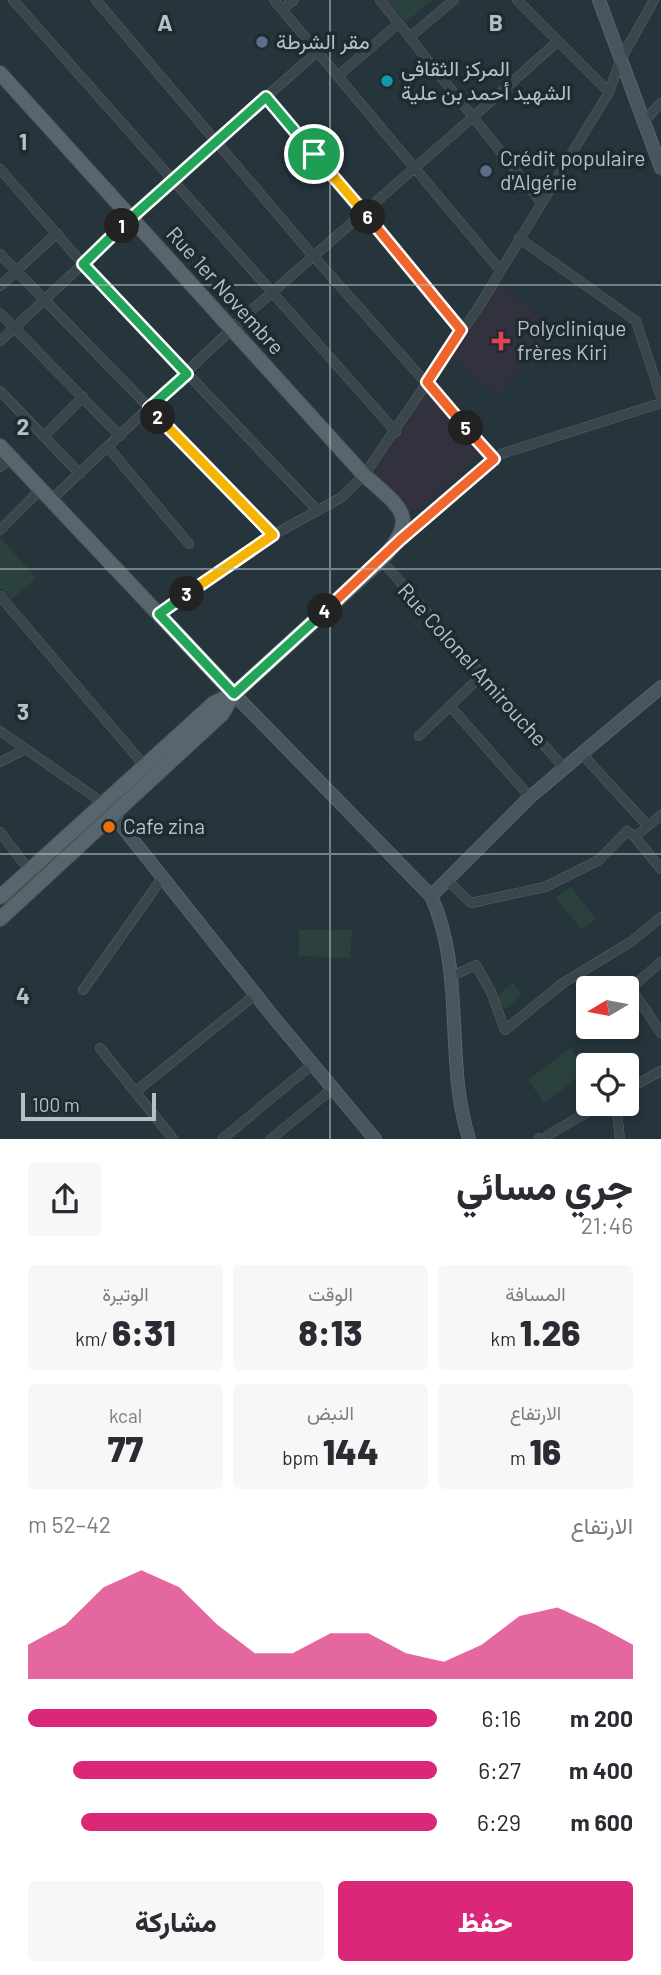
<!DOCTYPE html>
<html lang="ar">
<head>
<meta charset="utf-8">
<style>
	body { margin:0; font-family:Barlow,Vazirmatn,sans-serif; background:#f7f7f7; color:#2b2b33; direction:rtl; height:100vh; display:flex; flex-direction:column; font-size:26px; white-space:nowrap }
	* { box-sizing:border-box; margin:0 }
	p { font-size:23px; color:#7c7c81 }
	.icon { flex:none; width:38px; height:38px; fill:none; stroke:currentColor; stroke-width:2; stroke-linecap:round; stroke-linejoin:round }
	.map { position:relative; height:1139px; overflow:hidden; direction:ltr }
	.drawer { display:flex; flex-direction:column; background:#fff; flex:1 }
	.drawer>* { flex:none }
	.needle { width:46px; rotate:260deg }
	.fabs { position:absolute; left:576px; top:976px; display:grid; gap:14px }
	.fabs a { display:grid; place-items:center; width:63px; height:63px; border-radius:7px; background:#fff; box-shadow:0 4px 10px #0003; font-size:35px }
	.scale { position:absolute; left:21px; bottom:18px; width:135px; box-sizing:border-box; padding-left:7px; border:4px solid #b6c0c7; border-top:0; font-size:19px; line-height:24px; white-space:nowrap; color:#b6c0c7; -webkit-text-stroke:5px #1f2a31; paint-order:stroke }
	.pin { position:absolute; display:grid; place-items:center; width:60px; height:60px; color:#fff; margin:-30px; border:4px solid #fff; border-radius:50%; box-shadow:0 2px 7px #0007 }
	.km { position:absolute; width:35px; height:35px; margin:-18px; border-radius:50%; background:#222; color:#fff; font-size:19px; line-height:35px; text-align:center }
	.round { display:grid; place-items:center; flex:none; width:74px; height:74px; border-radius:7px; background:#f7f7f7 }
	.overview { display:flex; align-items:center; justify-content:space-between; height:119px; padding:0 28px }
	h1 { font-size:38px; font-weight:800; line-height:52px }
	.metrics { display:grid; grid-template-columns:repeat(3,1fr); gap:10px; height:119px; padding:7px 28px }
	.metrics div { display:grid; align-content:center; border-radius:7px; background:#f7f7f7; text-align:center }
	.metrics b { font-size:35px; font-weight:800 }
	.metrics small { font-size:19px; font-weight:400 }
	.metrics p { font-size:19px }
	.chart { height:196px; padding:14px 28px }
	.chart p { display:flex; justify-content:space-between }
	.chart svg { width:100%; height:126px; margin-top:7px; fill:#db2777; opacity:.7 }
	.primary-button { display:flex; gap:14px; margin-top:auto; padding:14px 28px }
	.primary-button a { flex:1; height:80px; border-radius:7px; background:#db2777; color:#fff; font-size:28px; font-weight:800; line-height:80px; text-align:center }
	.primary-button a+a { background:#f7f7f7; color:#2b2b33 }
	ul { padding:0 28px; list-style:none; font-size:23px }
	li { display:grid; grid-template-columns:112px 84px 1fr; align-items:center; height:52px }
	li i { height:18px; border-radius:9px; background:#db2777 }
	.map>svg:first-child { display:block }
	.medical { fill:#31323e }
	.green { fill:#2b413d }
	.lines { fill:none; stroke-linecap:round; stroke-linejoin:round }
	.street-casing { stroke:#58636a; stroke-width:10 }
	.secondary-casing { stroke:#58636a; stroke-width:14 }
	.primary-casing { stroke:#465158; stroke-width:16 }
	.street { stroke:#3a454c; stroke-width:9 }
	.secondary { stroke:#48555f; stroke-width:12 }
	.primary { stroke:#58656c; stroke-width:14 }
	.split-1-casing { stroke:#fff; stroke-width:14 }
	.split-2-casing { stroke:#fff; stroke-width:14 }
	.split-3-casing { stroke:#fff; stroke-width:14 }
	.split-4-casing { stroke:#fff; stroke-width:14 }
	.split-5-casing { stroke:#fff; stroke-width:14 }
	.split-6-casing { stroke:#fff; stroke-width:14 }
	.split-7-casing { stroke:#fff; stroke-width:14 }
	.split-1 { stroke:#22a559; stroke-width:9 }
	.split-2 { stroke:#22a559; stroke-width:9 }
	.split-3 { stroke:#f5b400; stroke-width:9 }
	.split-4 { stroke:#22a559; stroke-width:9 }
	.split-5 { stroke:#f0652b; stroke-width:9 }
	.split-6 { stroke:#f0652b; stroke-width:9 }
	.split-7 { stroke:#f5b400; stroke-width:9 }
	.grid { fill:none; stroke:#b6c0c7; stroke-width:2; stroke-opacity:0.55 }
	.service-dot { fill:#5c6f8a; stroke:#1f2a31; stroke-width:2.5 }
	.culture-dot { fill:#0f9aa8; stroke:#1f2a31; stroke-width:2.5 }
	.health-dot { fill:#e0444e; stroke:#1f2a31; stroke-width:2.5 }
	.food-dot { fill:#e8710a; stroke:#1f2a31; stroke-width:2.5 }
	.labels { text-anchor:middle; stroke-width:7; stroke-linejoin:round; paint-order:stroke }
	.poi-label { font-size:21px; fill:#b6c0c7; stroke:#1f2a31; text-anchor:start }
	.street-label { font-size:21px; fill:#b6c0c7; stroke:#1f2a31 }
	.grid-label { font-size:23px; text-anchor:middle; font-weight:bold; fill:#b6c0c7; stroke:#1f2a31; stroke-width:7; stroke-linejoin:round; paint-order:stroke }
</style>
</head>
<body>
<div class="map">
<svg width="661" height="1139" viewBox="0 0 661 1139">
	<rect width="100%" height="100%" fill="#26343c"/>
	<path class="medical" d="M493,280L556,330L497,395L449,353Z
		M427,389L481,452L420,509L411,510L371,472Z"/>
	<path class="green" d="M387,0H432L406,22Z
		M0,537L36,578L11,600L0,588Z
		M571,887L596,919L582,930L556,898Z
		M299,930H352L350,958L299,956Z
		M513,982L522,995L505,1009L496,997Z
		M570,1048L587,1071L544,1103L528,1080Z"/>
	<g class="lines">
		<defs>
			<path id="street" d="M13,0L396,432
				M96,0L314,257L494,459
				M274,0L500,270
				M517,0L609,92
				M282,9L294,0
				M410,37L454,0
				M339,75L399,23
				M266,97L461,330
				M644,121L661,103
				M0,169L83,264L318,511
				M541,202L473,117L557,42
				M519,238L636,321L661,397
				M0,254L273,535
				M0,286L57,233
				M0,313L120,436
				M0,341L198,157L318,51
				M0,391L80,474
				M44,436L83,397
				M108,447L189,544
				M0,467L11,457
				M51,500L253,309L473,117L380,0
				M0,530L41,489
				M401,539L501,454L661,403
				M381,560L564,768
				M0,596L144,765
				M159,614L273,535L342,497L364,475L480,305L609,92L621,59L654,0
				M450,706L530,797
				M0,731L106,805
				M419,736L482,675
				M581,753L648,826L661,815
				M0,762L26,749
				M0,832L29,870
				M635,837L661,869
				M448,881L471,903L545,887L599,860L627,831L635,837L648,826
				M661,962L631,988L661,1033
				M452,976L476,965L491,992L505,1030L563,983L632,941L661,917
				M83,990L162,878
				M100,1048L173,1139
				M626,1090L661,1071
				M135,1092L255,995
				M616,1104L620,1139
				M548,1135L602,1104
				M539,1138L540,1139
				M222,1139L314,1063
				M271,1139L332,1089"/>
			<path id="secondary" d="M599,0L661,168
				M234,694L431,896C466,973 444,1060 469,1139
				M113,815L275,1019L375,1139
				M431,896L530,797L661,687"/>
			<path id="primary" d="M0,73L364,475C401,508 421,517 381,560L234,694L222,714L0,919
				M0,446L234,694
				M0,897L214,703L233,694"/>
		</defs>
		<use href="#street" class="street-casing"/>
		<use href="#secondary" class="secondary-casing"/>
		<use href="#primary" class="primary-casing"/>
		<use href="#street" class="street"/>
		<use href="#secondary" class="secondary"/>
		<use href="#primary" class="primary"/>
	</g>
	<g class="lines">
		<defs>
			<path id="split-1" d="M122,226L266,97L314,154"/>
			<path id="split-2" d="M122,226L83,264L187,374L149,408L158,417"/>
			<path id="split-3" d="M158,417L273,535L187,594"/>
			<path id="split-4" d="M187,594L159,614L234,694L325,611"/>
			<path id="split-5" d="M325,611L400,540L494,459L466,428"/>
			<path id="split-6" d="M368,217L461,330L427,382L466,428"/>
			<path id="split-7" d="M314,154L368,217"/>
		</defs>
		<use href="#split-1" class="split-1-casing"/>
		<use href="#split-2" class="split-2-casing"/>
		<use href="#split-3" class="split-3-casing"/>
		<use href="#split-4" class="split-4-casing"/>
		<use href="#split-5" class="split-5-casing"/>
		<use href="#split-6" class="split-6-casing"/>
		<use href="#split-7" class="split-7-casing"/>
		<use href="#split-1" class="split-1"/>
		<use href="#split-2" class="split-2"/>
		<use href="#split-3" class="split-3"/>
		<use href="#split-4" class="split-4"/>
		<use href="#split-5" class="split-5"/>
		<use href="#split-6" class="split-6"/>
		<use href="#split-7" class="split-7"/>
	</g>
	<path class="grid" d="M330,0V1139M0,285H661M0,569H661M0,854H661"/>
	<g class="service-dot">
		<circle cx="262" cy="42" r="7"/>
		<circle cx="486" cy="171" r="7"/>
	</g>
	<circle class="culture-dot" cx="387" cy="81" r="7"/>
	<path class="health-dot" d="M497.5 330.5h7v7h7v7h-7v7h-7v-7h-7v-7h7z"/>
	<circle class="food-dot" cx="109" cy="827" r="7"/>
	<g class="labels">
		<g class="poi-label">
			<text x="276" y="49">مقر الشرطة</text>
			<text x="401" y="76">المركز الثقافي<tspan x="401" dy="24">الشهيد أحمد بن علية</tspan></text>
			<text x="500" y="166">Crédit populaire<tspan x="500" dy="24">d'Algérie</tspan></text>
			<text x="517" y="336">Polyclinique<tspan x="517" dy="24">frères Kiri</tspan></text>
			<text x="123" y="834">Cafe zina</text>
		</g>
		<g class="street-label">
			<text transform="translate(225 291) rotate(48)" y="7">Rue 1er Novembre</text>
			<text transform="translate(472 665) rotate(48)" y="7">Rue Colonel Amirouche</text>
		</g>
	</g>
	<g class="grid-label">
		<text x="165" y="31">A</text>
		<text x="496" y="31">B</text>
		<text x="23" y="150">1</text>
		<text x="23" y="435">2</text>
		<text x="23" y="720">3</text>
		<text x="23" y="1004">4</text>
	</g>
</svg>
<div class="fabs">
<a><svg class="needle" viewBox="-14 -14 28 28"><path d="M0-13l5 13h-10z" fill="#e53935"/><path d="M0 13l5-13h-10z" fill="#7c7c81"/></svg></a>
<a><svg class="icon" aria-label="locate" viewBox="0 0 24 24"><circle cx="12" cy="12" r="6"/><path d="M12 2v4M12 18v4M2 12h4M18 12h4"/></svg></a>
</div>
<div class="scale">100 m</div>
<div class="pin" style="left:314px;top:154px;background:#1e9e55"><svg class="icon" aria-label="arrive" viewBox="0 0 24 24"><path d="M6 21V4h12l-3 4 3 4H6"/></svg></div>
<b class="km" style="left:122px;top:226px">1</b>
<b class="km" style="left:158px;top:417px">2</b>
<b class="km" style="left:187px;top:594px">3</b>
<b class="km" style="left:325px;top:611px">4</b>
<b class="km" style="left:466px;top:428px">5</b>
<b class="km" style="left:368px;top:217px">6</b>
</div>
<section class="drawer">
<div class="overview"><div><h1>جري مسائي</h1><p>21:46</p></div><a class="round"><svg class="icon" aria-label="share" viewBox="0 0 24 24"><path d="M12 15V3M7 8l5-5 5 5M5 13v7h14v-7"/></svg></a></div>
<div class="metrics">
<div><p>المسافة</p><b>1.26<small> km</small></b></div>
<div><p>الوقت</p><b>8:13</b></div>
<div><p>الوتيرة</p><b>6:31<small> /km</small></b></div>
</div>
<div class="metrics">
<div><p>الارتفاع</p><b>16<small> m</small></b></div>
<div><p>النبض</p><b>144<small> bpm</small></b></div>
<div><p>kcal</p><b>77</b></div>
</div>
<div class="chart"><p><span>الارتفاع</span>42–52 m</p>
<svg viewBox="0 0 160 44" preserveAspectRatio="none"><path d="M0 44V32L10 25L20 12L30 6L40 12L50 25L60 35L70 35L80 28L90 28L100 35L110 38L120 32L130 22L140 19L150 25L160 32V44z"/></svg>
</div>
<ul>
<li><b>200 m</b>6:16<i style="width:100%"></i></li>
<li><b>400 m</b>6:27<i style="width:89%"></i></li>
<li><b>600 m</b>6:29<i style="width:87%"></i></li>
</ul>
<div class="primary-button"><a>حفظ</a><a>مشاركة</a></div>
</section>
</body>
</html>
